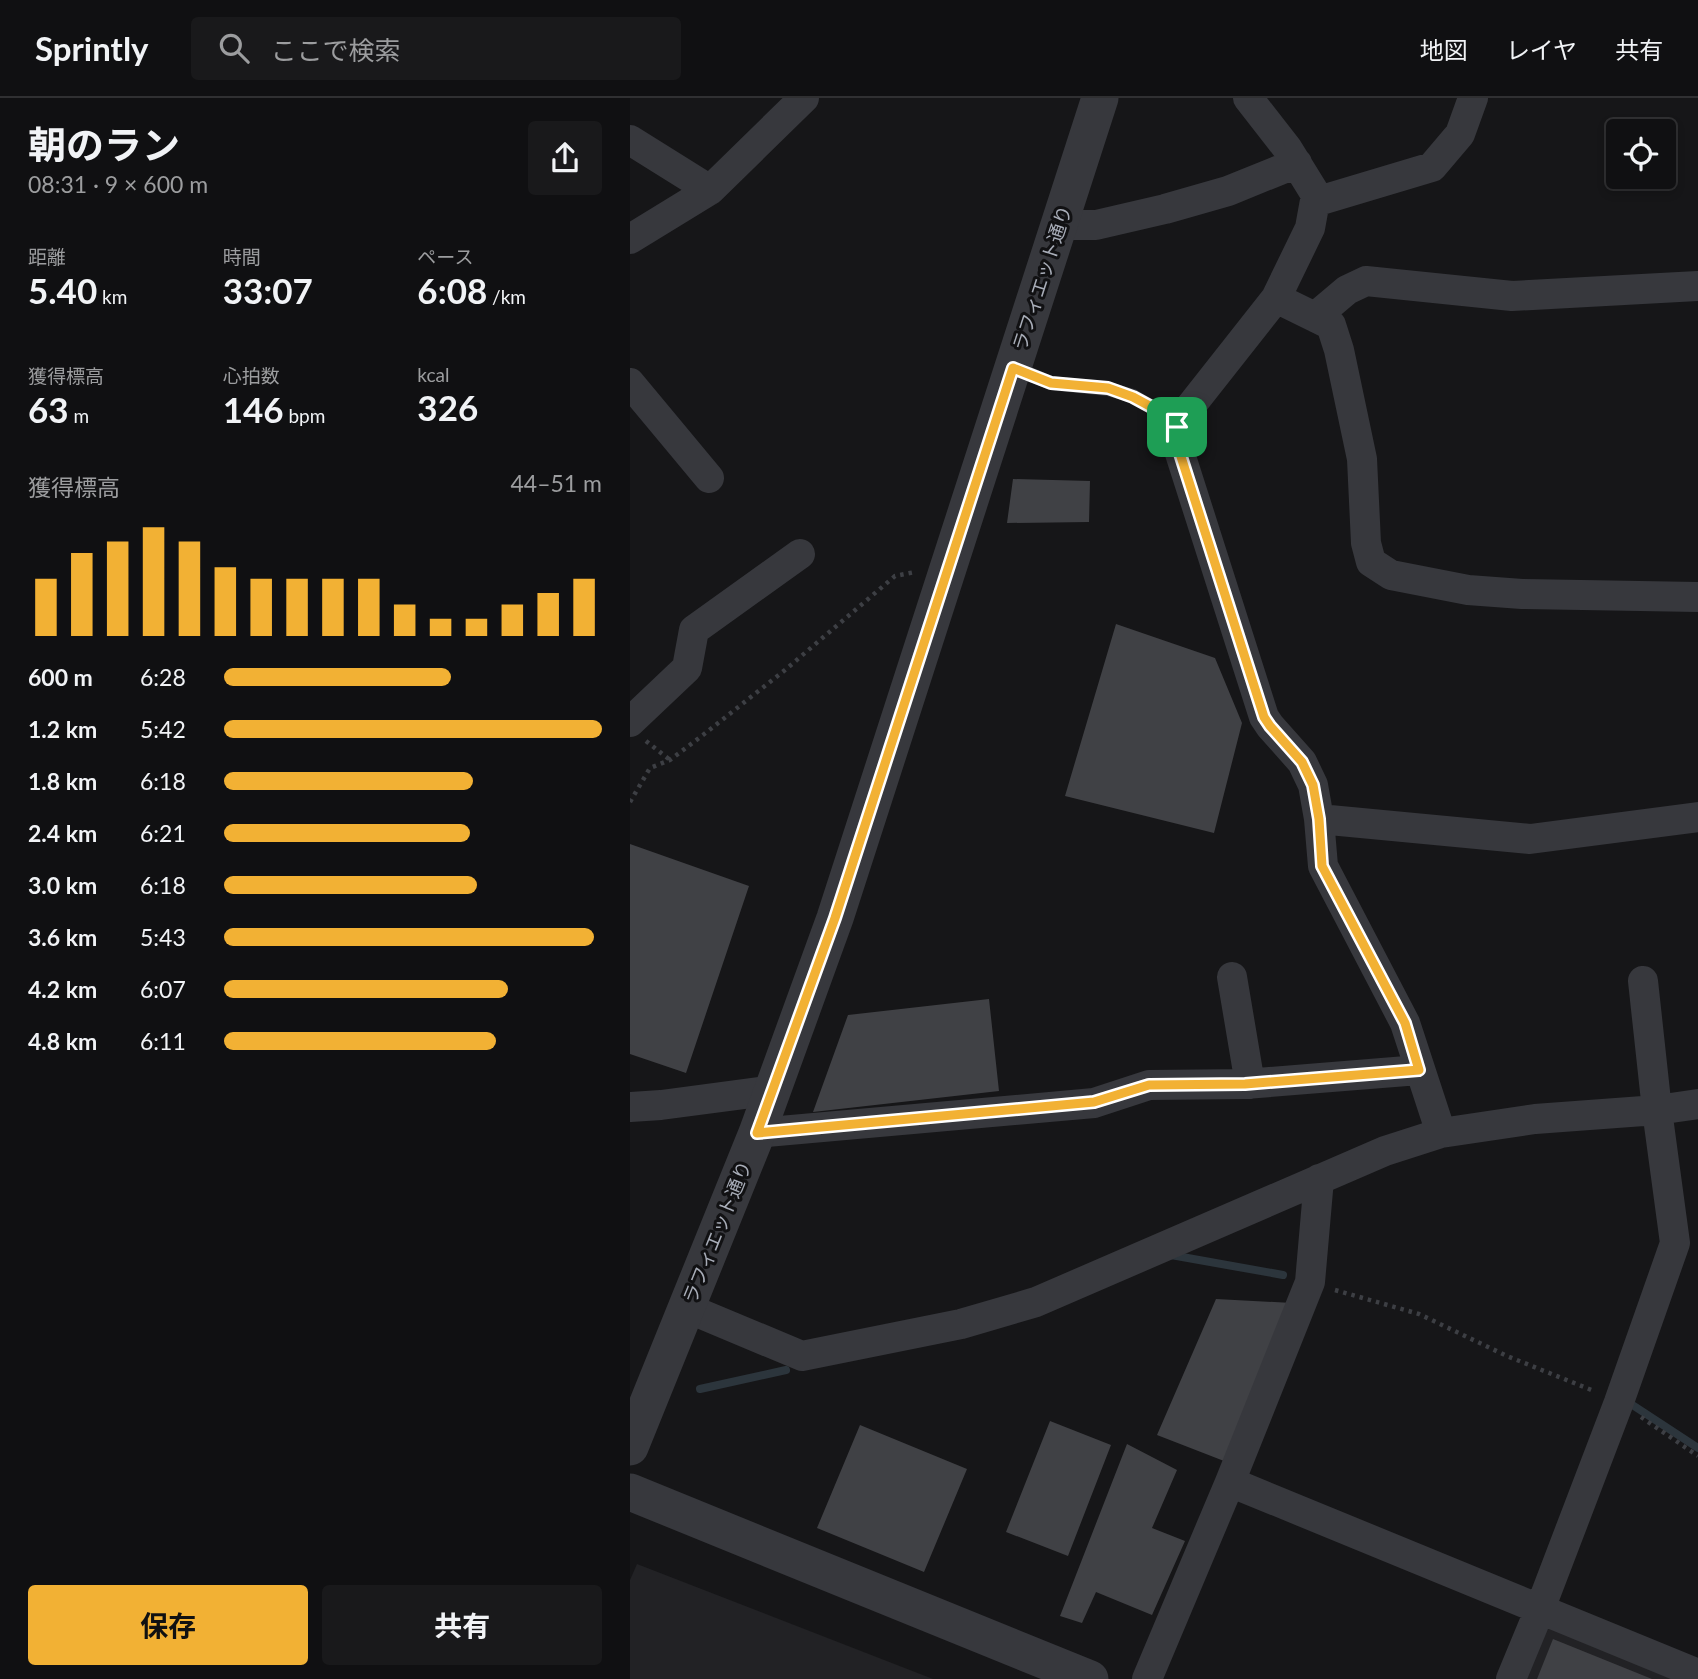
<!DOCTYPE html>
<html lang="ja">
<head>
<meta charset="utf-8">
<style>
	body { margin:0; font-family:Lato,"Noto Sans JP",sans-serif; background:#19191b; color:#f1f3f6; height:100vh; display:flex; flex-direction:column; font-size:26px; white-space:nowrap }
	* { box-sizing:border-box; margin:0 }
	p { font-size:23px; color:#9c9d9f }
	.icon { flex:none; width:38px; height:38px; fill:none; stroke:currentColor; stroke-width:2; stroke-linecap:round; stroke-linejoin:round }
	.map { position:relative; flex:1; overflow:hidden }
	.details { display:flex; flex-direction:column; background:#101012; width:630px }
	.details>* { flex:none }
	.tools { position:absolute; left:976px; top:21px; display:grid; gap:14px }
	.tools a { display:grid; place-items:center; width:70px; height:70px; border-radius:7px; background:#101012; box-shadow:0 4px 10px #0003,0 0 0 2px #303032; font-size:35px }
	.pin { position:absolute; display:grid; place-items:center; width:60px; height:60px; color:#fff; margin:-30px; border-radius:14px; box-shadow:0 4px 10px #0006 }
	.round { display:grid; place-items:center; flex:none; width:74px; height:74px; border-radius:7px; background:#19191b }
	.overview { display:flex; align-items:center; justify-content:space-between; height:119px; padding:0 28px }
	h1 { font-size:38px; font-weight:700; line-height:52px }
	.figures { display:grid; grid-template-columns:repeat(3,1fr); gap:10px; height:119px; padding:7px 28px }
	.figures div { display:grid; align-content:center }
	.figures b { font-size:35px; font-weight:700 }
	.figures small { font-size:19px; font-weight:400 }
	.figures p { font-size:19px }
	.chart { height:196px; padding:14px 28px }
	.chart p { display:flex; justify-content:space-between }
	.chart svg { width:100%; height:126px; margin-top:7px; stroke:#f2b134; stroke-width:6 }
	.action { display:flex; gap:14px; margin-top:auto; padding:14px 28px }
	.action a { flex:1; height:80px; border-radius:7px; background:#f2b134; color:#111; font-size:28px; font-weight:700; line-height:80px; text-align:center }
	.action a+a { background:#19191b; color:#f1f3f6 }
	ul { padding:0 28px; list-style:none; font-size:23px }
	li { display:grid; grid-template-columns:112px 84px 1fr; align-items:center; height:52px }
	li i { height:18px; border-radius:9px; background:#f2b134 }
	header { display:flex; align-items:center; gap:42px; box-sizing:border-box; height:98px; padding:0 35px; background:#101012; border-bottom:2px solid #303032 }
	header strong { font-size:33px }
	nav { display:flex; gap:38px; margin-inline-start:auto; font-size:24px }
	.search { width:490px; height:63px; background:#19191b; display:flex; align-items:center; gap:18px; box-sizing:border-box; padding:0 24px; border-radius:7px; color:#9c9d9f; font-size:26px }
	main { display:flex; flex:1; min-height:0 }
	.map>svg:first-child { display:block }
	.built { fill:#222225 }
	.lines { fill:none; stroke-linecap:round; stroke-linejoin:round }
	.stream { stroke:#2c353c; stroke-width:8 }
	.building { fill:#404145 }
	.path { stroke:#3d3f44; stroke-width:4.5; stroke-dasharray:3.5 5; stroke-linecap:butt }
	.service { stroke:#37383d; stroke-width:14 }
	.minor { stroke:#37383d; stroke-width:30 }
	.tertiary { stroke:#37383d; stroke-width:37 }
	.route-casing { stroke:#fff; stroke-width:14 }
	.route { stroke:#f2b134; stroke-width:9 }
	.labels { text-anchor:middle; stroke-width:6; stroke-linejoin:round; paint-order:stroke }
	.street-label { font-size:19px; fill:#a8adb8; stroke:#111113 }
</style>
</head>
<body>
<header>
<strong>Sprintly</strong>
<div class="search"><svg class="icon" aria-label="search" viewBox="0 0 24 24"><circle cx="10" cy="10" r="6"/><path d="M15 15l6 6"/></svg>ここで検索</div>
<nav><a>地図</a><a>レイヤ</a><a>共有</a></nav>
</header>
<main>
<section class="details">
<div class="overview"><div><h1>朝のラン</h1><p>08:31 · 9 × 600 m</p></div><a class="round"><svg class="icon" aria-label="share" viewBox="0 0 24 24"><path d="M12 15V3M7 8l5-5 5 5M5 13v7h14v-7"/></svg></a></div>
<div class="figures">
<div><p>距離</p><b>5.40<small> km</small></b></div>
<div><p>時間</p><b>33:07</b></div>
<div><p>ペース</p><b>6:08<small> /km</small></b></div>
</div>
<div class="figures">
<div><p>獲得標高</p><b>63<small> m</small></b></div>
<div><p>心拍数</p><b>146<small> bpm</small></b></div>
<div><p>kcal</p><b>326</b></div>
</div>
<div class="chart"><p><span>獲得標高</span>44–51 m</p>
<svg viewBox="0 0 160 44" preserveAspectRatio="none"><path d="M5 44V24M15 44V15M25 44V11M35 44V6M45 44V11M55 44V20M65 44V24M75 44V24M85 44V24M95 44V24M105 44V33M115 44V38M125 44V38M135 44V33M145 44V29M155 44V24"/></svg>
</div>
<ul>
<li><b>600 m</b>6:28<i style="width:60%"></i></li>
<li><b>1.2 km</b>5:42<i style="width:100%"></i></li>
<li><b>1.8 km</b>6:18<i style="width:66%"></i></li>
<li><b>2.4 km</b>6:21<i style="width:65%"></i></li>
<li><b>3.0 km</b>6:18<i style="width:67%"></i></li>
<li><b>3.6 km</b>5:43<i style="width:98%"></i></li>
<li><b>4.2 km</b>6:07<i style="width:75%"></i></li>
<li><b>4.8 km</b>6:11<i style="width:72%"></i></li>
</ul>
<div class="action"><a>保存</a><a>共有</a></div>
</section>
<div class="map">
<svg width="1068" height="1581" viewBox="0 0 1068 1581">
	<rect width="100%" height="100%" fill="#161618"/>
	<path class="built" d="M7,1466L303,1581H0V1482Z
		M922,1530L1047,1581H892L912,1533Z"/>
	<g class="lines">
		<path class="stream" d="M541,1157L653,1177
			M70,1291L156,1272
			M1004,1308L1068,1350"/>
	</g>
	<path class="building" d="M383,381L460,383L459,424L377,425Z
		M486,526L585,560L612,625L584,735L435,698Z
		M0,746L119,788L56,975L0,956Z
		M359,901L369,993L183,1014L218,917Z
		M586,1201L662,1205L594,1363L527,1337Z
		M420,1323L481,1347L438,1458L376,1434Z
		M230,1327L337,1371L294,1474L187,1430Z
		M497,1346L547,1372L522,1430L555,1443L522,1517L466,1494L452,1525L430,1518Z
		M923,1541L1022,1581H907Z"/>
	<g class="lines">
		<path class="path" d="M16,643L40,662
			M0,704L20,670L40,662L73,637L155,572L265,478L285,474
			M705,1192L789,1216L877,1258L964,1293
			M1011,1319L1068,1358"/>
		<path class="service" d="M385,270L421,285L478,291L503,298L527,312L547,329"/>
		<path class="minor" d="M618,0L657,50L686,97L680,130L646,200L553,318L547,329L546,343L634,619L640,628L672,664L683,687L689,721L693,768L775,925L811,1035
			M0,42L80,92
			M685,104L802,69L830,36L843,0
			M429,127H466L535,111L598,93L667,65
			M0,141L80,92L174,0
			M646,200L701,227L709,252L732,361L736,445L741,464L761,477L838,492L892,496L1068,499
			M685,219L717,192L736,183L882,198L1068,188
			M0,285L79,380
			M0,624L57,570L64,532L170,456
			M689,721L900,741L1068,719
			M602,879L620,986
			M0,1009L31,1007L144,992
			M127,1035L464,1005L519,987L615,986L789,972
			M57,1210L172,1258L331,1226L406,1204L755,1053L811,1035L905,1021L1027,1012L1068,1006
			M600,1384L1068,1576
			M517,1581L600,1384L680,1184L689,1081
			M881,1581L910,1511L989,1304L1045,1145L1027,1012L1013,883"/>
		<path class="tertiary" d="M0,1349L127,1035L205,820L470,0
			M0,1394L460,1581"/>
	</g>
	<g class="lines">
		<defs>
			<path id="route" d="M383,270L421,285L478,290L503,299L527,312L547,329L546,343L634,619L640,628L672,664L683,687L689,721L692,768L775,925L789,972L615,986L519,987L464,1004L127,1035L205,820Z"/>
		</defs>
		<use href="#route" class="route-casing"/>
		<use href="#route" class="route"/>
	</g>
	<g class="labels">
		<g class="street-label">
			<text transform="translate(412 180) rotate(-72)" y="7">ラフィエット通り</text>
			<text transform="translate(87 1134) rotate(-68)" y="7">ラフィエット通り</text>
		</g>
	</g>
</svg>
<div class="tools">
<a><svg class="icon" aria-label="locate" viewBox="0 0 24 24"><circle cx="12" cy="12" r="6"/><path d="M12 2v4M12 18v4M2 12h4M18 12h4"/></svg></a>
</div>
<div class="pin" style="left:547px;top:329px;background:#1e9e55"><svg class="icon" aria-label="arrive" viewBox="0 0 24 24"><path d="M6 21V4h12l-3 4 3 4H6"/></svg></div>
</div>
</main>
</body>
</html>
